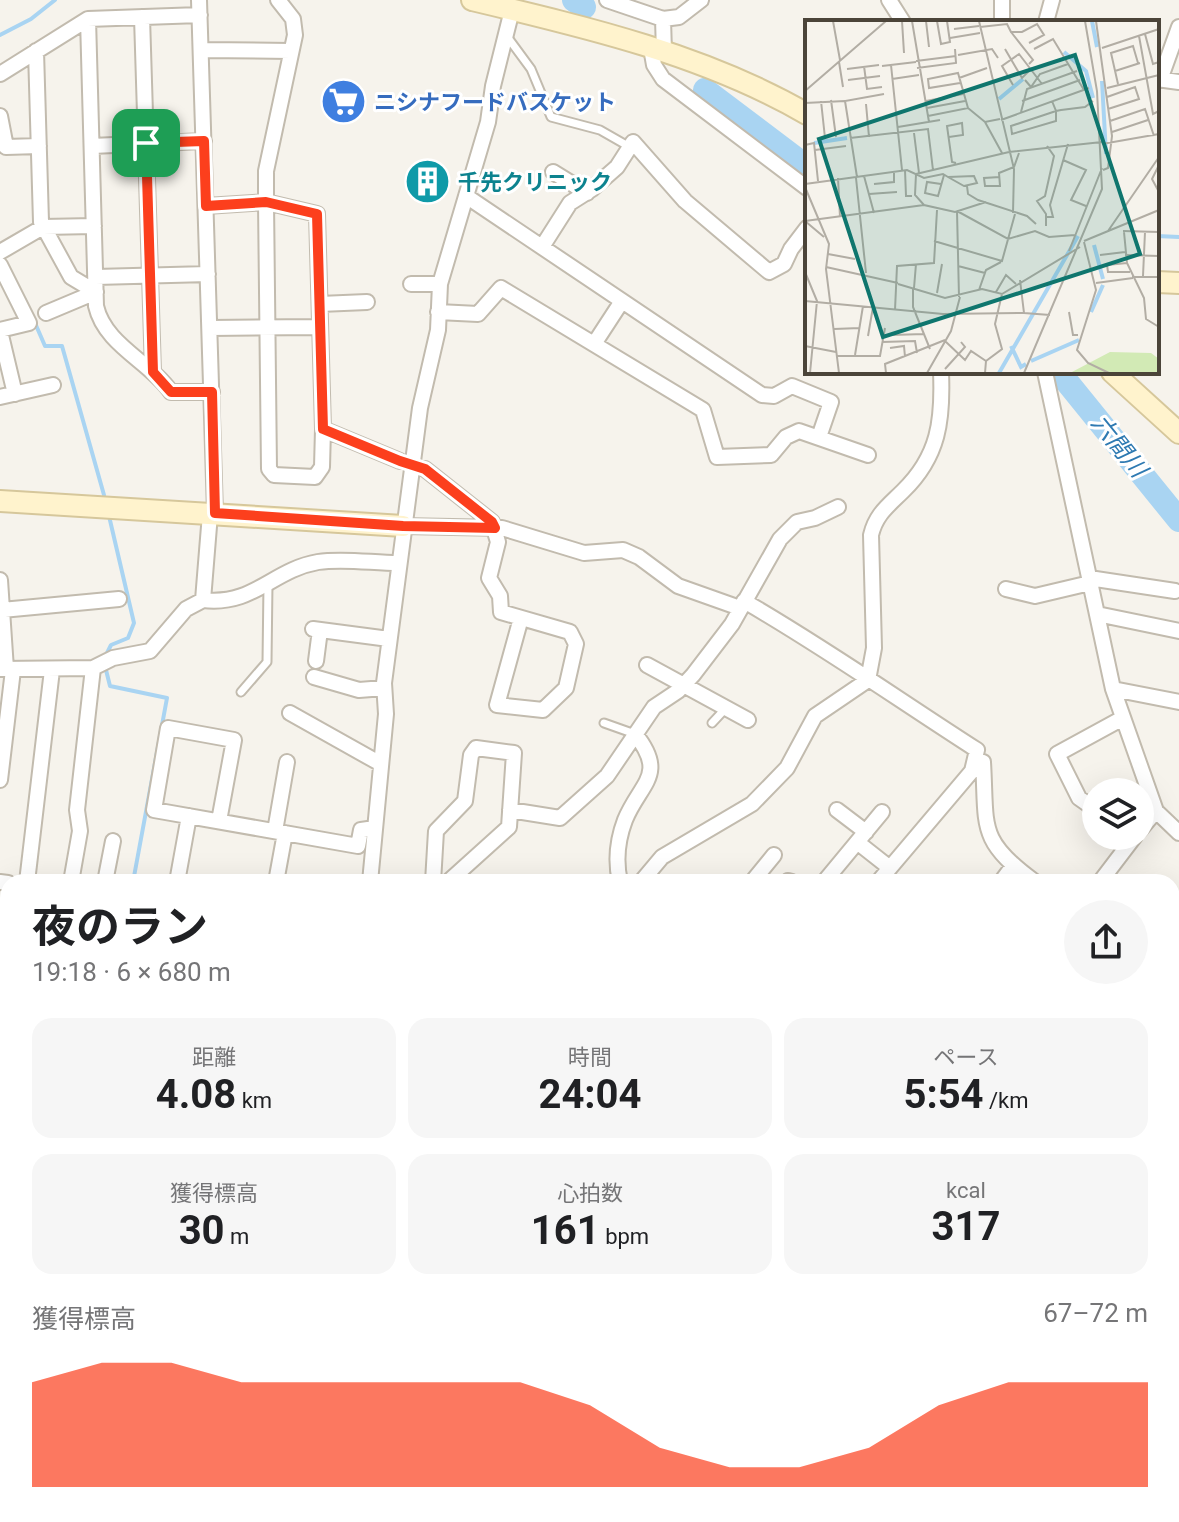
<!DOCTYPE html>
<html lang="ja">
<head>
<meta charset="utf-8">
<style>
	body { margin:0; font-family:Roboto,"Noto Sans JP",sans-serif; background:#f6f6f6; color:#202124; height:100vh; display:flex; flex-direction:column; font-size:30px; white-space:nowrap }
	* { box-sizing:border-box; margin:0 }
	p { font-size:26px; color:#757577 }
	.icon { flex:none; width:44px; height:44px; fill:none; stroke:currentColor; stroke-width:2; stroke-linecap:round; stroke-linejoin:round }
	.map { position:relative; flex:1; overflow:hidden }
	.details { position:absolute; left:0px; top:874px; width:1180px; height:648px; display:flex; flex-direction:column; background:#fff; border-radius:24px 24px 0 0; box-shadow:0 8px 32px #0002 }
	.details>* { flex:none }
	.controls { position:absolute; left:1082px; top:778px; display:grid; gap:16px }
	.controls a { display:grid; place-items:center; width:72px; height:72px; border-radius:50%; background:#fff; box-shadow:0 8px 32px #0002; font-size:40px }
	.pin { position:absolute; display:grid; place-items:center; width:68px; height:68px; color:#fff; margin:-34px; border-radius:16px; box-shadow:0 4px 12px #0006 }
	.round { display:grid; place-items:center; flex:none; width:84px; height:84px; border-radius:42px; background:#f6f6f6 }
	.head { display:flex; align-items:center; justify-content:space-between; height:136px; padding:0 32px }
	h1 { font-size:44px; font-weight:700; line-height:60px }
	.metrics { display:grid; grid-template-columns:repeat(3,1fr); gap:12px; height:136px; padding:8px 32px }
	.metrics div { display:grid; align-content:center; border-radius:20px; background:#f6f6f6; text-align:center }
	.metrics b { font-size:40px; font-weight:700 }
	.metrics small { font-size:22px; font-weight:400 }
	.metrics p { font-size:22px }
	.chart { height:224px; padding:16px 32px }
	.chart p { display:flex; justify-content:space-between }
	.chart svg { width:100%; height:144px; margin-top:8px; fill:#fc3f1d; opacity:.7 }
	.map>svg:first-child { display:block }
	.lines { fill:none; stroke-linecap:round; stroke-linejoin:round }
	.stream { stroke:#a9d4f2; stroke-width:4 }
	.river { stroke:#a9d4f2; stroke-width:24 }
	.lane-casing { stroke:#c2bbae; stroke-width:11 }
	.street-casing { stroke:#c2bbae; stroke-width:18 }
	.secondary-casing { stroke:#d6c79b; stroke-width:24 }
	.lane { stroke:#fff; stroke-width:7 }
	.street { stroke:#fff; stroke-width:14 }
	.secondary { stroke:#fff3cd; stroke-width:20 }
	.lane-bridge-casing { stroke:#c2bbae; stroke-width:11; stroke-linecap:butt }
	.lane-bridge { stroke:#fff; stroke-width:7 }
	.route-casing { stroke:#fff; stroke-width:16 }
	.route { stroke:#fc3f1d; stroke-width:10 }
	.labels { text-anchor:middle; stroke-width:6; stroke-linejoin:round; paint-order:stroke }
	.shop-label { font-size:22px; font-weight:bold; fill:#366cbe; stroke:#fff; text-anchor:start }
	.culture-label { font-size:22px; font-weight:bold; fill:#0d838f; stroke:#fff; text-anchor:start }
	.water-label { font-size:24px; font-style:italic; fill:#2e7ab2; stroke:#fff }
	.inset-river { fill:none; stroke:#a9d4f2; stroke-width:4 }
	.inset-road { fill:none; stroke:#b2ada4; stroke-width:2 }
	.view { fill:#0f766e; fill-opacity:0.15; stroke:#0f766e; stroke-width:4 }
	.inset-edge { fill:none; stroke:#4b4439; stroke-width:4 }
</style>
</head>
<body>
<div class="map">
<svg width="1179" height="1522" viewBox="0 0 1179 1522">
	<rect width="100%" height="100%" fill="#f6f3ec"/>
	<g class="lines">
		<path class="stream" d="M0,35L31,19L55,0
			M1157,236L1179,237
			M25,300L45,346H62L104,495
			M107,653L111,645L128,638L134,623L109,516
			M105,666L110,686L167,698L133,882
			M19,1522L20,1514"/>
		<path class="river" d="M574,0L584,7
			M705,90L807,167
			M1059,372L1179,520"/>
		<defs>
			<path id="lane" d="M506,35L531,69L551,117L600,130L628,146
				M241,692L267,662L268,584
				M604,723L635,734
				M712,723L726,708"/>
			<path id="street" d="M199,0L215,513
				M607,0L663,19L664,52
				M889,0L903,22
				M1002,0V22
				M142,17L153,372
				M88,19L96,306C105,345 149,361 171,392H212
				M663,19L679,17L701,0
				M1046,22L1052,0
				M651,48L654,65L663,79L807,188
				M201,50L291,51
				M36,51L41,222L71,277L96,292
				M0,74L88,19L200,15
				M1157,79L1179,82
				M1160,80L1179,27
				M0,116L6,147L39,146
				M92,146L204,141
				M553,172L587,193
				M466,196L762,395L774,396L792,386L831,402L819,437
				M206,206L266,202L317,214L323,429L322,467L315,477L274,475L269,469L266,202V171L295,35L293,19L278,0
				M542,247L570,203L592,189L617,167L633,142L685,201L769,272L784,264L791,249L807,228
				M0,252L43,227L94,226
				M0,265L29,323L0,330
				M96,277L208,274
				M411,284H440
				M320,304L367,302
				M438,312L478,314L501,288L703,410L717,457L771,455L786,437L799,431L868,455
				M46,313L96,292
				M210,328L320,327
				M0,331L15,394
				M594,344L622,301
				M1045,372L1113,689L1156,811L1140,830
				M0,397L53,385
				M323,429L400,461
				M425,469L492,522L498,542L489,578L500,596L501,612L570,632L576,644L566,688L543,710L497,705L521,618
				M403,526L502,528L584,553L623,550L639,557L678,586L740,608
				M1089,578L1175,591
				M0,580L6,669
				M1006,589L1035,596L1090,583
				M203,600C254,606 272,570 318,562C343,558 373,563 398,563
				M744,601C824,647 899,700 977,750L972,771L878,882
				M2,610L119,599
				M1097,614L1179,631
				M313,629L389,639
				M316,661L320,630
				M647,665L748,720
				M0,669L93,668
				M314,677L359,690L384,688
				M1113,689L1179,702
				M290,713L381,764
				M975,759L983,762C987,827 977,840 1035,882
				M0,780L13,670
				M510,810L560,818L607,776L654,707L678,691L693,675L732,624L780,539L797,522L815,518L838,507
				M837,810L866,832
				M1096,810L1079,798L1057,754L1123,718
				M1156,811L1179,833
				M219,821L234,740L168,728L154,810L358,846L361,830L375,828
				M275,831L287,762
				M857,842L890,868
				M788,881L792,882
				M0,882L8,883
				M27,882L52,670
				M71,882L80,831L77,810L93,668L113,658L150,651L186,609L203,600L210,514
				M105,882L113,841
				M177,882L189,816
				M276,882L285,833
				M370,882L386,714L384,683L420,408L438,330L440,284L488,122L493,86L512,10
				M433,882L436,831L465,801L471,755L476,748L514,753L509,827L448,882
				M620,882C615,860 617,841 625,820C640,783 668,775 635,734
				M641,882L662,857L752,804L787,768L815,716L868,680L874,648L871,535C876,514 888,506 903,491C939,456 943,420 941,372
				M752,882L774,855
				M824,882L882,812
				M1001,882L1013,866
				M1100,882L1135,836
				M0,1063L8,1065
				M1172,1079L1179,1085
				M1172,1120L1179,1101
				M1172,1170L1179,1175
				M0,1227L8,1229
				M1172,1302L1179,1300
				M1172,1324L1174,1321
				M0,1342L8,1343
				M0,1424L8,1426
				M0,1488L8,1489
				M360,1514L388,1522
				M469,1514L499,1522
				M1163,1514L1178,1522
				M60,1522L62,1514
				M192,1522L194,1514
				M240,1522L241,1514
				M796,1522L800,1514
				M1001,1522L1004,1514"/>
			<path id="secondary" d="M472,0C586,27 705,55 807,114
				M1157,282L1179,283
				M1112,372L1179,433
				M0,501L403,526"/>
		</defs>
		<use href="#lane" class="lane-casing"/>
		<use href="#street" class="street-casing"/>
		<use href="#secondary" class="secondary-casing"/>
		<use href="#lane" class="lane"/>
		<use href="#street" class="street"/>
		<use href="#secondary" class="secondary"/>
		<defs>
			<path id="lane-bridge" d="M400,461L425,469"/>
		</defs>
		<use href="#lane-bridge" class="lane-bridge-casing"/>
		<use href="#lane-bridge" class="lane-bridge"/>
	</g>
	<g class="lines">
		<defs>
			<path id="route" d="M204,141L206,206L266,202L317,214L323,429L400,461L425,469L492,522L495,528L403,526L215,513L212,392H171L153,372L146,143Z"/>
		</defs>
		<use href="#route" class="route-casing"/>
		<use href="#route" class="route"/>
	</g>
	<defs>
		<symbol id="supermarket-disc" viewBox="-11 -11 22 22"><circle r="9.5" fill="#3f7fe0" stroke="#fff"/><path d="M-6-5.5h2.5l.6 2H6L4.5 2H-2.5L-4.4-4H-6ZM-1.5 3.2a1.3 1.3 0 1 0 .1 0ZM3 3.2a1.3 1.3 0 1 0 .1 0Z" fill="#fff"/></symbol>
		<symbol id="building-disc" viewBox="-11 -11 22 22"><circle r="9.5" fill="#0f9aa8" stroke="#fff"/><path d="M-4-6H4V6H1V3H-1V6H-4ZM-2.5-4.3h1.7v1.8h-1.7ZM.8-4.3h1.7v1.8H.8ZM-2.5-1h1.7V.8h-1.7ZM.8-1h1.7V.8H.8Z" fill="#fff"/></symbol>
	</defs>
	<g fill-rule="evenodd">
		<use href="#supermarket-disc" x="318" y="76" width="51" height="51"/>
		<use href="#building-disc" x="402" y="156" width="51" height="51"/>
	</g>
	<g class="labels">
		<g class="shop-label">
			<text x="374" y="110">ニシナフードバスケット</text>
		</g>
		<g class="culture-label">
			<text x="458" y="190">千先クリニック</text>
		</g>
		<g class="water-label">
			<text transform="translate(1119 446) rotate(51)" y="8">六間川</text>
		</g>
	</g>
	<g transform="translate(805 20)">
		<rect width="354" height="354" fill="#f6f3ec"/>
		<path d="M305,332L346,333L354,339V353H235H265Z" fill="#d2eab5"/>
		<path class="inset-river" d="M287,1L292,27M259,32L281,51L288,78M297,61L301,134M194,79L218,59M9,123L42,118M289,225L298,259M286,292L298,265M206,326L216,347L221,344M226,341L274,320M194,353L273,216"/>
		<path class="inset-road" d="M28,1L35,40M97,1L99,33M107,1L124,102M121,1L124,27M132,1L136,24L145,22L142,1M174,1L209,149L208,193M291,1L307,116L303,148L298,150M175,7L202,4L206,12H217L232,4L239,15L224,23M149,9L174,6M206,12L228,40L224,44M340,14L348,44L354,42M334,16L348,94L354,91M145,18L175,13M297,28L354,9M200,29L217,58L227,48M229,29L248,19L279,70M153,35L187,29L193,38M111,41L151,36M34,42L38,67M86,45L97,150M59,46L62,69L77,67M77,46L111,42M112,48L151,43L150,29M42,49L74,45M310,51L335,43M154,58L182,48M87,59L114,55M43,60L75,56M220,60L226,67L235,54L263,44M155,63L124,68L123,59L153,53L163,88M313,64L306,33L328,26L333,43M208,65L197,46L214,34L237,64M302,68L354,55M0,71L81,1M302,77L330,67L334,79L303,89M26,80L31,117M16,81L20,118M121,81L158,74M217,81L275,60M247,81L251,91V101L207,114L206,106L251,91L256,90L280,87L288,81M0,83L40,81M61,84L64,117M122,88L160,81M216,92L222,69L272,51M123,96L163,88L180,102L195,99M196,100L284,68M305,101L340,89L349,116M180,102L197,133M93,107L135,100M307,112L343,100M109,113L114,153M144,117L158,115L157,103L142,106L147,142L151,143M45,118L123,109L128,150M297,124L354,114M0,125L9,123L13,161M10,130L41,126M258,140L281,150L266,180L281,186M354,145L347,159L354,172M100,150L101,176H107M111,154L204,132L297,122M111,154L110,175L119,185L150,192L181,182M59,156L69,193M52,157L40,81L79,74M195,157L179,158L180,166H195L194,153L209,147L214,133M33,158L35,197M51,158L61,253M0,164L102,150L119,158L138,154L143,157L159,166L172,163L169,156L143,157M69,164L89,162V151M136,164L122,162L120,173L133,176L139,155M162,166L163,174L173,180L222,196L231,204M0,167L24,224L21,249L34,353M64,174L92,172M152,191L203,219L230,211L244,217L270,215M152,191L154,277M241,197H248L245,185L263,124M0,201L119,185M0,201L19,217M241,206V194L232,181L240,176L249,136L242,126M303,211L354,137M318,211L354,212M319,212L322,243L339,278L341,299L354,307M129,221L197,241L210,194M279,221L354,190M279,222L291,270L272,330L283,343L304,353M264,231L297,148M23,234L50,239M295,235L320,232M320,235L354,236M322,243L302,245L303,252H325M153,246L180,253M21,247L93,263M0,252L12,281L5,353M338,256L340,212M327,257H354M291,263L328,258M93,264L140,278L177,269L197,274L275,227M108,268V287L125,329M109,268L111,244M174,270L181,250L196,242M191,272L201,255L211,264M132,273L137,244M0,281L138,294L219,293L215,260M90,290L92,246L129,243L132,190M264,292L268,315H273M219,293L245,295M29,309L55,308M87,315L119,314M63,316L68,287M140,321L160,340L166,331L181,341M77,322L110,321L112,333M0,326L31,332M85,328L99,326L100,337M50,335L58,286M32,336H75L80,308M140,349L160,327L156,322M81,353L80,344L140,320M122,353L146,311L155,277M180,353L181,341L197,329L190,304L197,274M219,353L297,169L292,71L280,1"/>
		<path class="view" d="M270,35L335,234L78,317L14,119Z"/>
		<rect width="354" height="354" class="inset-edge"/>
	</g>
</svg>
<div class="controls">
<a><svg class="icon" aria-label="layers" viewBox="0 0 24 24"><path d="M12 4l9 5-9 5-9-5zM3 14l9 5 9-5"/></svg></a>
</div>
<div class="pin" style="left:146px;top:143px;background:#1e9e55"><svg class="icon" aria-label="arrive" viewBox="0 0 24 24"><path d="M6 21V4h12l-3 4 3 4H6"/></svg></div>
<section class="details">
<div class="head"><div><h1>夜のラン</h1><p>19:18 · 6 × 680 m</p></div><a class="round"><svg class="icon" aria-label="share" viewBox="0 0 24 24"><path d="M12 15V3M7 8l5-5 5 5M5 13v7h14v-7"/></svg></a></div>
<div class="metrics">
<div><p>距離</p><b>4.08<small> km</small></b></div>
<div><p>時間</p><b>24:04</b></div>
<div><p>ペース</p><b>5:54<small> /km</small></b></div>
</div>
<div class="metrics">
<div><p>獲得標高</p><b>30<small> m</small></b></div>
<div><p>心拍数</p><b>161<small> bpm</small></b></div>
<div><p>kcal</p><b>317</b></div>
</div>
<div class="chart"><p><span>獲得標高</span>67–72 m</p>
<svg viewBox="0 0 160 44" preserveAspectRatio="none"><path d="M0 44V12L10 6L20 6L30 12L40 12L50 12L60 12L70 12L80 19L90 32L100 38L110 38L120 32L130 19L140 12L150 12L160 12V44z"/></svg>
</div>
</section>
</div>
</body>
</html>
